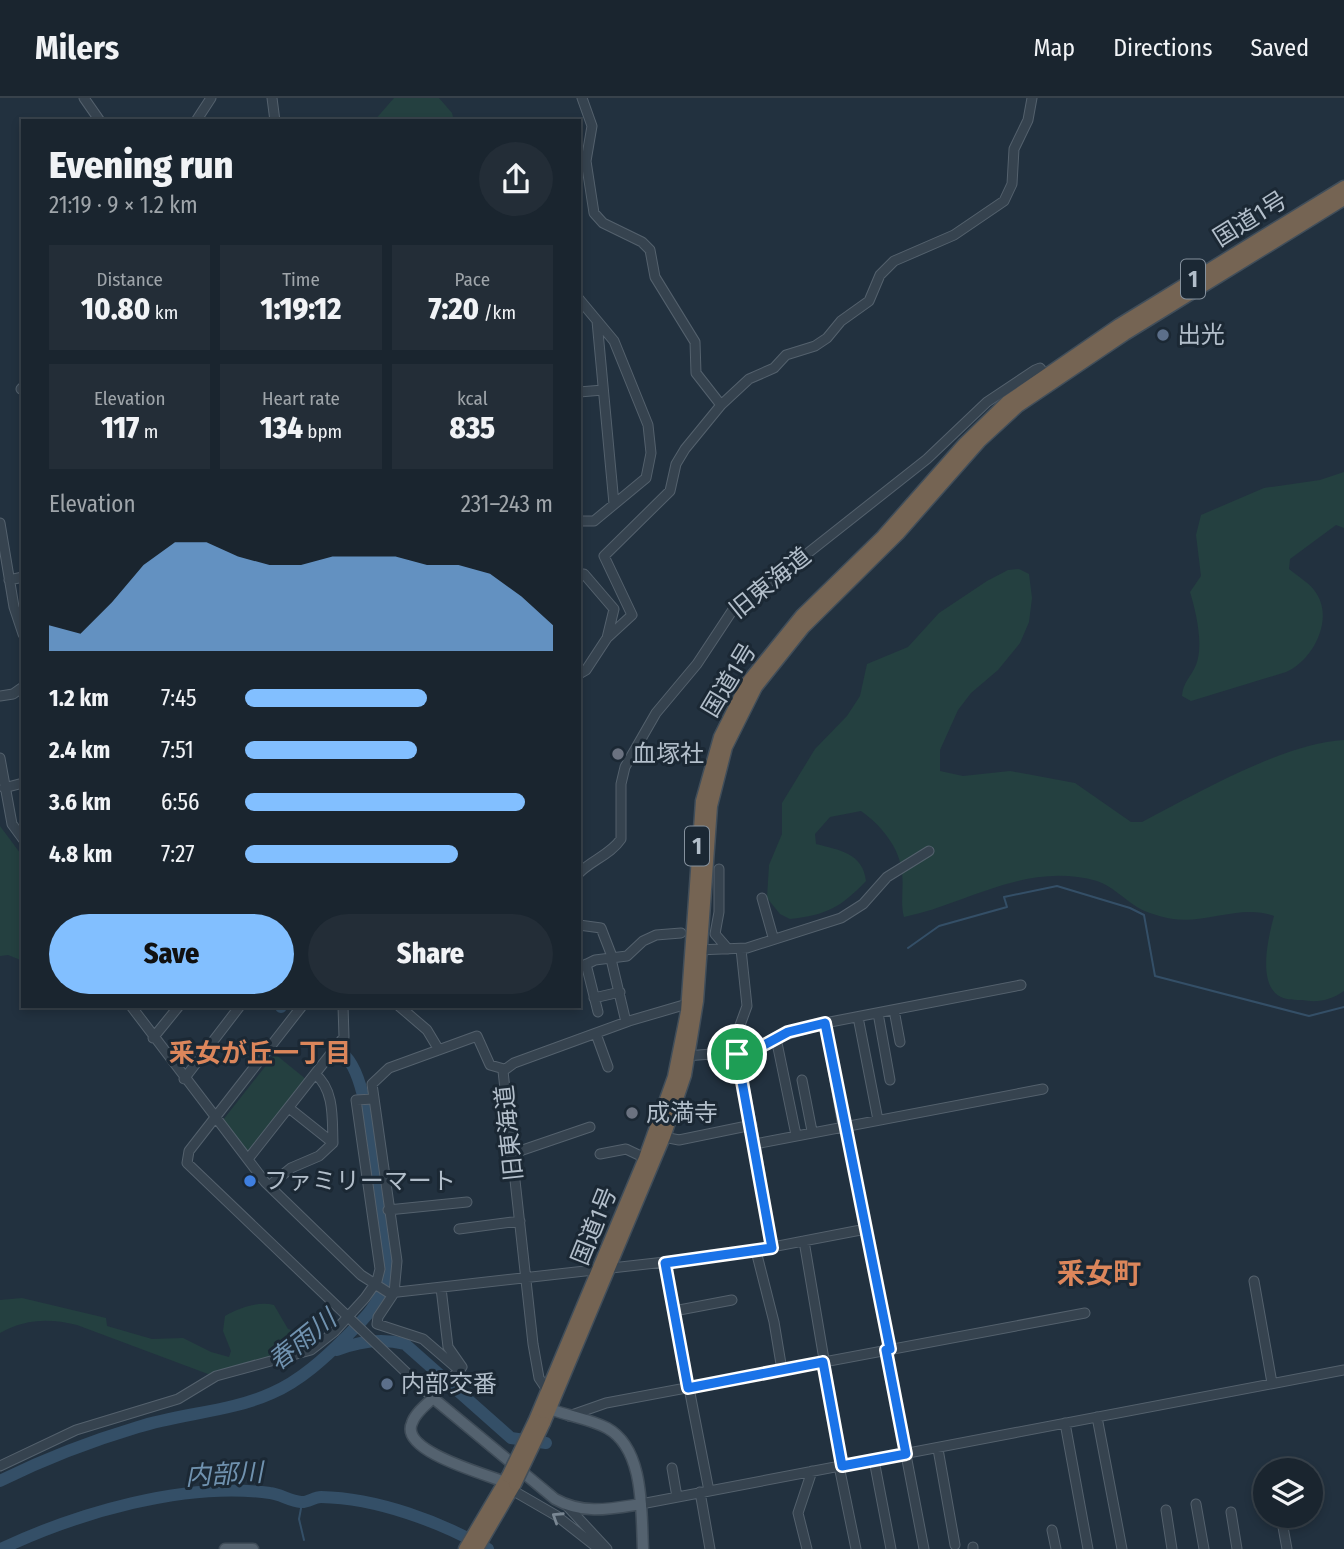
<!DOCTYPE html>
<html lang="en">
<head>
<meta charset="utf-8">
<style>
	body { margin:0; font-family:"Fira Sans Condensed","Noto Sans JP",sans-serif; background:#232d37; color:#f1f3f6; height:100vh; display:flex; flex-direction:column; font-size:26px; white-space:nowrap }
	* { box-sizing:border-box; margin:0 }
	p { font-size:23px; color:#9fa5aa }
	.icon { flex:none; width:38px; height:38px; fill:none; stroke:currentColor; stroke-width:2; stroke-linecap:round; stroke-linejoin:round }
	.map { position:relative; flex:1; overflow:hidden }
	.side { position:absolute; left:21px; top:21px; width:560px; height:889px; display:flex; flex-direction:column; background:#1a252f; border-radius:0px; box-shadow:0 4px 10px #0003,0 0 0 2px #38424b }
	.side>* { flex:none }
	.controls { position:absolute; left:1253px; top:1360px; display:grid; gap:14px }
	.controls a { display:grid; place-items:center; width:70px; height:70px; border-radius:50%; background:#1a252f; box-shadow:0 4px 10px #0003,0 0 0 2px #38424b; font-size:35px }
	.pin { position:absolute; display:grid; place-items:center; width:60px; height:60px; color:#fff; margin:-30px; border:4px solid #fff; border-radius:50%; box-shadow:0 2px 7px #0007 }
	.round { display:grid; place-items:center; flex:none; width:74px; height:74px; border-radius:37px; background:#232d37 }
	.headline { display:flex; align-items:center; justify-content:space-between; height:119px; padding:0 28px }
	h1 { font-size:38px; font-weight:800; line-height:52px }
	.figures { display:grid; grid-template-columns:repeat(3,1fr); gap:10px; height:119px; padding:7px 28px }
	.figures div { display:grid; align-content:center; border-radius:0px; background:#232d37; text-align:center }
	.figures b { font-size:30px; font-weight:800 }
	.figures small { font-size:19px; font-weight:400 }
	.figures p { font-size:19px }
	.chart { height:196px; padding:14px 28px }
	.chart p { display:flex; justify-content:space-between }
	.chart svg { width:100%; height:126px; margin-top:7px; fill:#82bfff; opacity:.7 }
	.cta { display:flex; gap:14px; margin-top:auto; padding:14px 28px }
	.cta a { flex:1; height:80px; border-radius:42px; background:#82bfff; color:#111; font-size:28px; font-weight:800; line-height:80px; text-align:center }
	.cta a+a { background:#232d37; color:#f1f3f6 }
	ul { padding:0 28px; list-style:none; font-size:23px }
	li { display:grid; grid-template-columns:112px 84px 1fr; align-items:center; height:52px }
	li i { height:18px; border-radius:9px; background:#82bfff }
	header { display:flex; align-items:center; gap:42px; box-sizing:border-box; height:98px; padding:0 35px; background:#1a252f; border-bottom:2px solid #38424b }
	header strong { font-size:33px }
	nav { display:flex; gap:38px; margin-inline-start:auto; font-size:24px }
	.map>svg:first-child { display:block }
	.green { fill:#244040 }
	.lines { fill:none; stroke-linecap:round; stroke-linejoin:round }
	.stream { stroke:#344f67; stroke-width:2 }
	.river { stroke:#344f67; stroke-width:12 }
	.minor-casing { stroke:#54616d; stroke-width:11 }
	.major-casing { stroke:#3f4c58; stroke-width:13 }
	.highway-casing { stroke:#414e5a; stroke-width:15 }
	.minor { stroke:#36434f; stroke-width:9 }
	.major { stroke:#54626f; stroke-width:10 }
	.highway { stroke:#756453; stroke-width:12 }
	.highway-bridge-casing { stroke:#414e5a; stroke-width:15; stroke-linecap:butt }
	.highway-bridge { stroke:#756453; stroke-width:12 }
	.oneway { stroke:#7a8793 }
	.route-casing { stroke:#fff; stroke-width:14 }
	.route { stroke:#1a73e8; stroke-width:9 }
	.service-dot { fill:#5c6f8a; stroke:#1b2834; stroke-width:2.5 }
	.worship-dot { fill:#6b7280; stroke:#1b2834; stroke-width:2.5 }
	.shop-dot { fill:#3f7fe0; stroke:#1b2834; stroke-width:2.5 }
	.labels { text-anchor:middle; stroke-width:6; stroke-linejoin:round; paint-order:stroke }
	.shield { fill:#1b2834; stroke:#85919d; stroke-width:2 }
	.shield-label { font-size:23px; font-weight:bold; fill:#b2beca }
	.street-label { font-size:24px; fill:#b2beca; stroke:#1b2834 }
	.poi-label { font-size:24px; fill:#b2beca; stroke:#1b2834; text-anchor:start }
	.neighbourhood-label { font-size:26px; font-weight:bold; fill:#dc865b; stroke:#1b2834 }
	.water-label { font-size:26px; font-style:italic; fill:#7092af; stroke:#1b2834 }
	.quarter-label { font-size:28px; font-weight:bold; fill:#dc865b; stroke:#1b2834 }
</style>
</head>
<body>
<header>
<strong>Milers</strong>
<nav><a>Map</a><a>Directions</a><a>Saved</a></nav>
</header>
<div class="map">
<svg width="1344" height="1451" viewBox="0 0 1344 1451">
	<rect width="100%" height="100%" fill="#22313f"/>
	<path class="green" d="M394,0H439L452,15L454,23H374Z
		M1344,374V430L1336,427L1290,461L1289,471C1297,478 1308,484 1314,492C1336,519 1313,563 1286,574L1191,603L1182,598C1183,584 1191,579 1196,567C1204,547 1196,514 1190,494L1201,478L1196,437L1201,417L1264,390L1320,382Z
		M1019,471L1029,476L1032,500L1029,524L1020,545L998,572L971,595L958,612L940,652V673L963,678L1010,673L1075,685L1131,724H1142C1196,696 1284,645 1344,642V893C1331,902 1318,905 1302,902C1296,902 1287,902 1281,899C1256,887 1269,837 1274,818C1241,806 1207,826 1173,821C1162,819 1147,815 1137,809C1124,801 1112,788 1097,783C1026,763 967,806 904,819C900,804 904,791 902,775C900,750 881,727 861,713L830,719L815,736L816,746C839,752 863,755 866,783C841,809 827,817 790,821L780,816L767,800L769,767L782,736V705L815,651L847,618L860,598L867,566L908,549L939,515L987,483L1008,472Z
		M0,728L23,759V863L8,857L0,858Z
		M275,956L307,982L247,1055L223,1022Z
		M22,1200L106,1220L107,1228L152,1241L183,1240L211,1254L229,1259L231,1253L223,1233L225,1218C239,1210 258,1203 274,1207L288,1231L313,1238L314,1246L216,1279L77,1227C49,1220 25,1221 0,1235V1202Z"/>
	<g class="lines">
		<path class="stream" d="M908,850L939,828L1007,809L1004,799L1057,788L1130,810L1144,817L1155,878L1309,918L1344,909
			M302,1405L299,1421L304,1442"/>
		<path class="river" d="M281,908V909
			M337,1252C360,1243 382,1240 405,1246L511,1340L546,1345
			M0,1383C44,1361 91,1343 138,1329C182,1315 230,1314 272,1295C300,1283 325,1260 347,1238C362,1223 378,1208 384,1187C394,1151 379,1108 374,1072C370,1043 366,968 339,953
			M1,1451C77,1415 186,1383 270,1395C280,1396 290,1403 301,1404C307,1405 314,1399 321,1399C377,1400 441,1424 488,1451"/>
		<defs>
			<path id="minor" d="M84,0L100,23
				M272,0L275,23
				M582,0L592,28L586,63L594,115L603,125L642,144L650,152L655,179L695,244L696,275L721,307
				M196,23L211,0
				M579,201L614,243L648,327L651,355L646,380L594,423H579
				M597,223L614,406
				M21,291L23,289
				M579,294L603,292
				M0,425L14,509L23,536
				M579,476H584L614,511L607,540
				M9,482L23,479
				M579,576L586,572L607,540L632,517L604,458L670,393L676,366L685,351L721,307L749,281L774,270L786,257L815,248L827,240L841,223L869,203L880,177L894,163L954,137L1004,103L1012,86L1014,51L1028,22L1032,0
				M0,598L13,596L23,589
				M0,660L12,726L23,741
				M4,690L23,685
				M719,771V814L715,836L728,851
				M579,775C592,762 611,756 621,741V686L625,669L656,615L697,566L736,507L789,470L927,361L987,304L1035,272L1040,270L1049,281
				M762,800L773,839
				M579,827L601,830L613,861
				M741,851L747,908L735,941L755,1046L1043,991
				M697,852L747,850L841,820L863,806L887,779L929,753
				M611,861L626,924
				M586,866L598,914
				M579,870L595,862L627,858L643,843L656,837L681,835
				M594,900L620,894
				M131,908L265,1084L361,1177L389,1195L736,1156L866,1131
				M302,908L189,1053L187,1065L433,1300L462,1269L448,1249L441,1190
				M399,908L427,932L439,952
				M894,912L900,944
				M878,915L890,982
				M858,919L878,1022
				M825,925L843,1028
				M596,936L608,969
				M153,940L179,908
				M685,958L753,953L776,940
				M184,981L240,908
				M802,982L812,1033
				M289,1010L333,1045
				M845,1029L890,1251
				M796,1037L776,940L825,925L1021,887
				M664,1039L679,1042L752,1027
				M755,1046L772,1150
				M511,1056L590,1029
				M600,1056L626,1051L645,1060
				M248,1061L344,939L343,908
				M269,1088L291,1070L319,1058L333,1045C332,1022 335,992 315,976
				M388,1112L467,1104
				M459,1131L520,1123
				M804,1143L842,1368
				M756,1153L774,1224L782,1272
				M665,1165L688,1290
				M1254,1183L1272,1285
				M674,1213L732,1202
				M886,1252L924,1451
				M459,1272L423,1241L377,1226L378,1219L394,1195L397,1163L372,986L389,970L477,938L490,967L504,971
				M689,1290L709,1393
				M547,1292L539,1280L533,1246L503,973L514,965L629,923L687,906
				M569,1318L606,1305L1085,1215
				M1097,1319L1122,1451
				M1065,1325L1088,1451
				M938,1351L955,1447
				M874,1362L891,1451
				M0,1368L76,1332L178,1301L216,1278L311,1252L334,1234L365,1200L377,1183L380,1171L356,1002L373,1001
				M839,1368L856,1451
				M672,1370L677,1399
				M512,1392L557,1418L599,1451
				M700,1394L710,1451
				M641,1406L1344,1272
				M1196,1406L1204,1451
				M568,1409L607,1451
				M1166,1412L1172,1451
				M1231,1414L1237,1451
				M1281,1418L1287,1451
				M1052,1432L1056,1451
				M973,1449V1451
				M807,1451L798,1415L812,1373"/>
			<path id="major" d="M550,1311C568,1318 590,1321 607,1330C645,1351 641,1414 643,1451
				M505,1384C485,1376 399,1353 412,1325C415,1315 426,1307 433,1300L555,1401C583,1417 610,1411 641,1406
				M225,1451H253"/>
			<path id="highway" d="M535,1322L645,1060L674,979L687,914L702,703L720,639L747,585L802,517L883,438L965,345L1007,304L1119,227L1344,89
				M544,1325L664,1039L685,977L697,903L711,708L726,649L756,589L803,530L898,436L980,343L1018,308L1125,236L1344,101
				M465,1451L508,1378
				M477,1451L515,1386"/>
		</defs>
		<use href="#minor" class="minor-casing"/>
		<use href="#major" class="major-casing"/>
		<use href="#highway" class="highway-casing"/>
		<use href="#minor" class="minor"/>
		<use href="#major" class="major"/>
		<use href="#highway" class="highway"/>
		<defs>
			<path id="highway-bridge" d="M508,1378L535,1322
				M515,1386L544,1325"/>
		</defs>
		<use href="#highway-bridge" class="highway-bridge-casing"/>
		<use href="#highway-bridge" class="highway-bridge"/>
	</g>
	<defs><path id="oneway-chevron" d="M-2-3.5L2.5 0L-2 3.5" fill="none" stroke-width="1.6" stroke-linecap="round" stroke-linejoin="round" transform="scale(1.75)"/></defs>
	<use class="oneway" href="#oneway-chevron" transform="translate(557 1419) rotate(-147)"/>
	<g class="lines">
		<defs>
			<path id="route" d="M825,925L890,1251L886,1252L906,1356L842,1368L823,1264L688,1290L665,1165L772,1150L737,956L753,953L788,934Z"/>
		</defs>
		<use href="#route" class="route-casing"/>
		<use href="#route" class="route"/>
	</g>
	<g class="service-dot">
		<circle cx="1163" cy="237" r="7"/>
		<circle cx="387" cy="1286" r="7"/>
	</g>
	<g class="worship-dot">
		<circle cx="618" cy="656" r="7"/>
		<circle cx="632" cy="1015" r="7"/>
	</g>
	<circle class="shop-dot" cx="250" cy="1083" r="7"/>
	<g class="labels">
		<g class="shield">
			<rect x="1181" y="161.5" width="24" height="39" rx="5"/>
			<rect x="685" y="728.5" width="24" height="39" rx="5"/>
		</g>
		<g class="shield-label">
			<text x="1193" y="189">1</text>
			<text x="697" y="756">1</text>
		</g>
		<g class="street-label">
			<text transform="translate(1250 121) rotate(-32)" y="8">国道1号</text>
			<text transform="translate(770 485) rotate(-39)" y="8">旧東海道</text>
			<text transform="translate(729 582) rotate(-59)" y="8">国道1号</text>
			<text transform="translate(509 1035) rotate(-96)" y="8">旧東海道</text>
			<text transform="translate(594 1128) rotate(-68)" y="8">国道1号</text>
		</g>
		<g class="poi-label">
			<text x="1177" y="245">出光</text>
			<text x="632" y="664">血塚社</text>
			<text x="646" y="1023">成満寺</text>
			<text x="264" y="1091">ファミリーマート</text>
			<text x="401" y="1294">内部交番</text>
		</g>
		<g class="neighbourhood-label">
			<text x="260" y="964">釆女が丘一丁目</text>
		</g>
		<g class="water-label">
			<text transform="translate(302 1242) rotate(-39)" y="9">春雨川</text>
			<text transform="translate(224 1376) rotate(-3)" y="9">内部川</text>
		</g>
		<g class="quarter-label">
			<text x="1099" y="1185">釆女町</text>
		</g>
	</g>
</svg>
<div class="controls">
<a><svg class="icon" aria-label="layers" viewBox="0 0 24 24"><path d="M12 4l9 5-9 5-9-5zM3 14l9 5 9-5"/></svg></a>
</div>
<div class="pin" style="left:737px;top:956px;background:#1e9e55"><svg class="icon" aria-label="arrive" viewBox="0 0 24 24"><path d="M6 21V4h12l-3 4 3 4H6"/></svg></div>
<section class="side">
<div class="headline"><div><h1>Evening run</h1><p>21:19 · 9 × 1.2 km</p></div><a class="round"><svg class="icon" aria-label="share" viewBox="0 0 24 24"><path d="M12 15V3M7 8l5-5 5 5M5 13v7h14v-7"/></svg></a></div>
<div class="figures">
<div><p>Distance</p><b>10.80<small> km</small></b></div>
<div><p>Time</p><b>1:19:12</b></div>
<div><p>Pace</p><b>7:20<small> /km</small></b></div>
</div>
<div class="figures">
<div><p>Elevation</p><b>117<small> m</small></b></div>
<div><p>Heart rate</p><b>134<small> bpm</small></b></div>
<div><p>kcal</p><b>835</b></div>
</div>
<div class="chart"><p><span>Elevation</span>231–243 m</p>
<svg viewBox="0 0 160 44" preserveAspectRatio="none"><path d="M0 44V35L10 38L20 27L30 14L40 6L50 6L60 11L70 14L80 14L90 11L100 11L110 11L120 14L130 14L140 17L150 25L160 35V44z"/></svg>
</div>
<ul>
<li><b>1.2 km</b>7:45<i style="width:59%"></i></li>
<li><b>2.4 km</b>7:51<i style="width:56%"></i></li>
<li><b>3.6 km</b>6:56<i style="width:91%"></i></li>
<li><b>4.8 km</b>7:27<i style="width:69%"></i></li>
</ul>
<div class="cta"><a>Save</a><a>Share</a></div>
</section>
</div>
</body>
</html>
